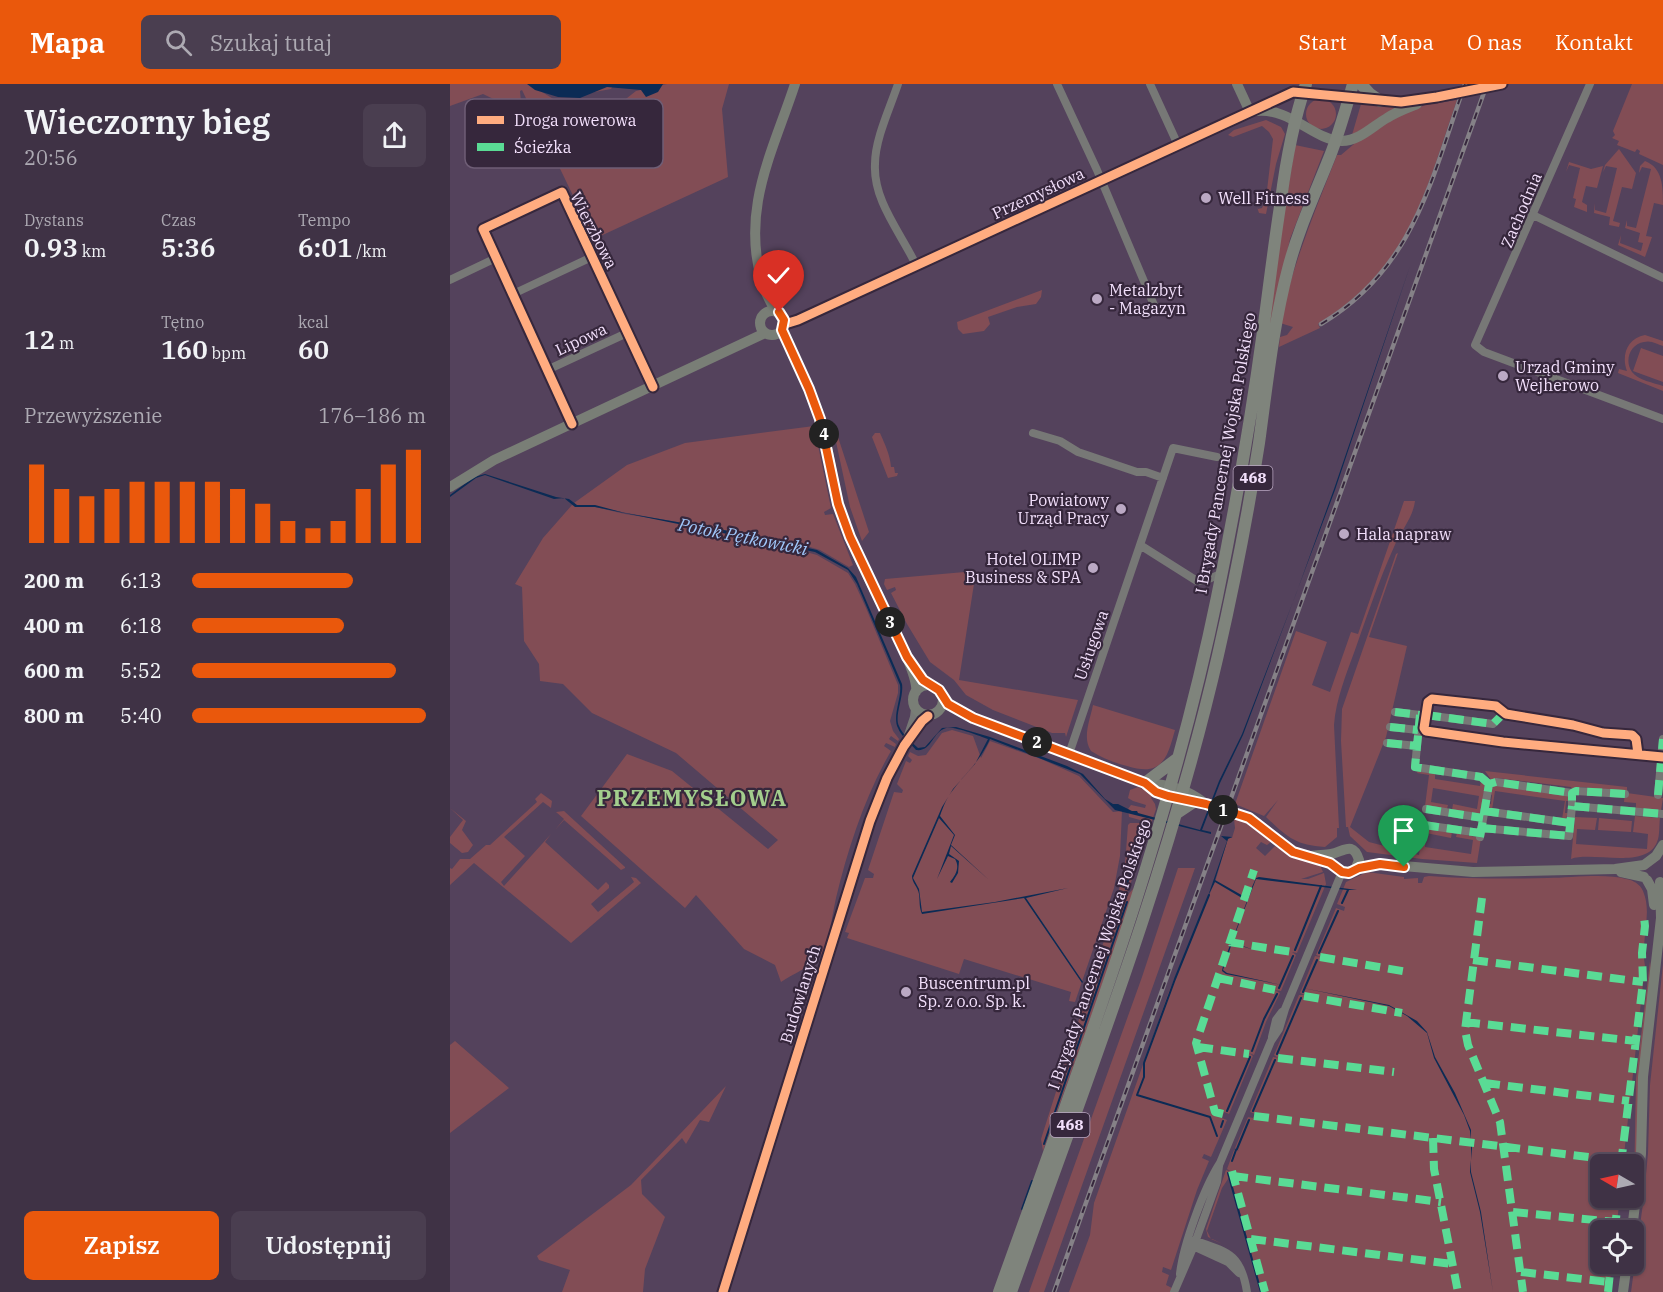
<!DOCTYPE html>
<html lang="pl">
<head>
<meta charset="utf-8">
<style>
	body { margin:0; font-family:"IBM Plex Serif",serif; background:#4a3e50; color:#f1f3f6; height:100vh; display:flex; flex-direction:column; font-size:22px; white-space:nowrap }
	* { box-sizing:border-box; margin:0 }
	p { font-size:20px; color:#adaab3 }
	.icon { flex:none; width:33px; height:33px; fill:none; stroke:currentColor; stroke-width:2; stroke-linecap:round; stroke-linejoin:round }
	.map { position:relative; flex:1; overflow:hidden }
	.details { display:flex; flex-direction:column; background:#3f3245; width:450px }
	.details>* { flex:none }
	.needle { width:39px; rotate:279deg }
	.fabs { position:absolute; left:1140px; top:1070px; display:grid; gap:12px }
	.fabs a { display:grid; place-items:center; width:54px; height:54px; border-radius:9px; background:#3f3245; box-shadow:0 2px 4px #0004,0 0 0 2px #584d5e; font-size:30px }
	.pin { position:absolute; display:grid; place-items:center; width:51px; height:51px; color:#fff; margin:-62px -26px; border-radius:50% 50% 50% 0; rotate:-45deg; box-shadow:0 0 6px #0007 }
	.pin .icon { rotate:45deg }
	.km { position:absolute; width:30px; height:30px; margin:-15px; border-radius:50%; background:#222; color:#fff; font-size:16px; line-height:30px; text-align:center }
	.round { display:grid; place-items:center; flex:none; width:63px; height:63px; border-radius:9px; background:#4a3e50 }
	.overview { display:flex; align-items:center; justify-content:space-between; height:102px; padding:0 24px }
	h1 { font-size:33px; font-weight:600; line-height:45px }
	.figures { display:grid; grid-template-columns:repeat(3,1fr); gap:9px; height:102px; padding:6px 24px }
	.figures div { display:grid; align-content:center }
	.figures b { font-size:26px; font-weight:600 }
	.figures small { font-size:16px; font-weight:400 }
	.figures p { font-size:16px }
	.chart { height:168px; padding:12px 24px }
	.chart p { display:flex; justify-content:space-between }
	.chart svg { width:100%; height:108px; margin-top:6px; stroke:#ea580c; stroke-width:6 }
	.cta { display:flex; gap:12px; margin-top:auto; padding:12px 24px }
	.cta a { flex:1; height:69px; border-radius:9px; background:#ea580c; color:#fff; font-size:24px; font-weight:600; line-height:69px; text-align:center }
	.cta a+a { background:#4a3e50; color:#f1f3f6 }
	ul { padding:0 24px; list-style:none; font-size:20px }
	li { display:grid; grid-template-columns:96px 72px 1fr; align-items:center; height:45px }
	li i { height:15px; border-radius:8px; background:#ea580c }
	header { display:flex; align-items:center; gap:36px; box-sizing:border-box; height:84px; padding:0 30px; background:#ea580c; color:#fff }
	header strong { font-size:28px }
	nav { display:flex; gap:33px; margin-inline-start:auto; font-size:21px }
	.search { width:420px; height:54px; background:#4a3e50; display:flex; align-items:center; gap:15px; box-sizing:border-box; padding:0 21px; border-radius:9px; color:#adaab3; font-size:22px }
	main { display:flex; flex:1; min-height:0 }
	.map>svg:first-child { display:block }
	.green { fill:#824d55 }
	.water { fill:#0b2b55 }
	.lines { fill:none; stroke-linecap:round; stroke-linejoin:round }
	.stream { stroke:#0b2b55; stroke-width:2 }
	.street { stroke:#777876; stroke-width:8 }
	.secondary { stroke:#797e76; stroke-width:10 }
	.primary { stroke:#7f847c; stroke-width:12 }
	.rail-casing { stroke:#858187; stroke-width:4.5 }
	.rail { stroke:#36273c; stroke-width:2; stroke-dasharray:7; stroke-linecap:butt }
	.quiet { stroke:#5adb95; stroke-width:8; stroke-dasharray:15 8; stroke-linecap:butt }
	.cycleway-casing { stroke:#36273c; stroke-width:13 }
	.cycleway { stroke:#ffac80; stroke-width:9 }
	.route-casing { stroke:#fff; stroke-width:12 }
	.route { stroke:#ea580c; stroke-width:8 }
	.poi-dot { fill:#bba9c4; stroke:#36273c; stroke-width:2 }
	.labels { text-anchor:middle; stroke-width:4.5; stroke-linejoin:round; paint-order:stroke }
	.shield { fill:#36273c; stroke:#baa8c2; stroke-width:1.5 }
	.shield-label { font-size:15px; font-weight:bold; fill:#f3e0fc }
	.street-label { font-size:16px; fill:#f3e0fc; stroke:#36273c }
	.poi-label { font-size:16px; fill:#f3e0fc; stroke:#36273c; text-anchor:start }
	.water-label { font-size:18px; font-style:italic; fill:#a0c7fa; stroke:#36273c }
	.district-label { font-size:22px; font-weight:bold; letter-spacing:1.5px; fill:#a3ce8d; stroke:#36273c }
	.key { fill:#36273c; stroke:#6f5e76; stroke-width:1.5 }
	.key-label { font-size:16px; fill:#f3e0fc }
</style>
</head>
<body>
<header>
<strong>Mapa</strong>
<div class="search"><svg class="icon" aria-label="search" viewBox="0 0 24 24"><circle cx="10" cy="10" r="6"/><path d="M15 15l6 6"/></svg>Szukaj tutaj</div>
<nav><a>Start</a><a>Mapa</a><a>O nas</a><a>Kontakt</a></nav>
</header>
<main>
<section class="details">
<div class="overview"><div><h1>Wieczorny bieg</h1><p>20:56</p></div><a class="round"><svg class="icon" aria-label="share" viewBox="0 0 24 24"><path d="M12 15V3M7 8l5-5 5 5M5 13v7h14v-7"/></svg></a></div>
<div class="figures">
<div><p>Dystans</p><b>0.93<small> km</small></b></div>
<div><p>Czas</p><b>5:36</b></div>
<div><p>Tempo</p><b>6:01<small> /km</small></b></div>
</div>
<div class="figures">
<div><b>12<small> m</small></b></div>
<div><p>Tętno</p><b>160<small> bpm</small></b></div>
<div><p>kcal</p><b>60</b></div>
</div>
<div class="chart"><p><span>Przewyższenie</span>176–186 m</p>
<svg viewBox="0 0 160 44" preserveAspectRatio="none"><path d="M5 44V12M15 44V22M25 44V25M35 44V22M45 44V19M55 44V19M65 44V19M75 44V19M85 44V22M95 44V28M105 44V35M115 44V38M125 44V35M135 44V22M145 44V12M155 44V6"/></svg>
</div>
<ul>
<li><b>200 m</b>6:13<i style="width:69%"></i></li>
<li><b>400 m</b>6:18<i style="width:65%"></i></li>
<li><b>600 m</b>5:52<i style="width:87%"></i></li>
<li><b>800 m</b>5:40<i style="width:100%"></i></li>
</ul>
<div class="cta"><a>Zapisz</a><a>Udostępnij</a></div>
</section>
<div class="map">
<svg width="1213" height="1208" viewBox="0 0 1213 1208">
	<rect width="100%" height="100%" fill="#54425c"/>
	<path class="green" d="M0,0H164L161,5L128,11L92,8L105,16L139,25L172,18L186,7L217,0H279L272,25L278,93L144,155L72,6L70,7L71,18L58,22L33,10L0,22Z
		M1182,0H1213V81L1189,70L1190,67L1187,65L1185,68L1167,61L1169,57L1162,54L1165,51L1163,47Z
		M856 30a15 15 0 1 1 30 0a15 15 0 1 1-30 0Z
		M1007,16C974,111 960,183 868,240L870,244L829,263L830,253L837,251L843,243L830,239C843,179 865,127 887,71H891L904,60V58L954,29L975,21Z
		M911,20L951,23L902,51Z
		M816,36L831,43L835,50L826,80L816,130L809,129L807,123L808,125L812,124L816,115L823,55L819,48L812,42L783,53L778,51L784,46Z
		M845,61L874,67L840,155L819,255L816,245Z
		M1169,65L1186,89L1182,105L1172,103L1163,137L1170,139L1169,143L1159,141L1160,133L1144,129L1145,119V126L1156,129L1167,84L1156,82L1153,88L1155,81Z
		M1195,77C1213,84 1213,103 1213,121L1204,119L1196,152L1202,153L1195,173L1168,161L1171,151L1170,159L1191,167L1193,159L1188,158L1190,149L1175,144L1177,136V142L1186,144L1201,85L1192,83L1189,89L1190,82Z
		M1119,78L1141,85L1153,82L1147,104L1136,102L1132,118L1137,121V128L1124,123L1126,115L1123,114L1130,84L1119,81L1116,88Z
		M592,206L591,213L586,220L567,223L538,233L540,240L534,247L513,250L508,245L507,238Z
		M1195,251L1213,257V262C1207,260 1201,256 1194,258C1180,260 1174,277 1182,288C1188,296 1204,299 1213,302V307L1168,289L1169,285L1177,287C1171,272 1177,254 1195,251Z
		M1191,264L1213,272V298L1183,287Z
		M364,342L381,424L374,428L375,431L383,430L403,481L399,483L370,466L360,463C298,451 238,440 177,429C158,426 147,421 126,421L124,419L177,381L235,359Z
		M425,349H430C435,361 440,370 441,383H444L445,389H448L447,392L438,394L422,353Z
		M385,353H388L419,448L412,457L400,423Z
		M954,417H965C963,434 950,448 944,463C929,496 917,532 905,566C896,591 886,615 884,641L889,744H887V753L875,763C845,761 837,753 816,733L828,716L814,732L785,720L846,547L877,558L862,601L880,608L901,548L908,550Z
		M122,421L145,423L175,430L231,439L338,463L367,471L398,489L405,500L416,524L448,601V609L440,637L443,647L449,655L448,657L441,652L439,655L446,660L445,663L436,659L434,662L441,667C415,712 398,764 386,814C383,827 378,864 370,872C360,883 343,890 331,898L325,881L294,865L246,811L235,824L131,732L177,670L222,687L318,765L328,756L226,669L142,629L113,600L90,597L89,580L74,557L72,503L65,500L93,454Z
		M948,469L919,553L957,562L936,653L900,743L919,758L969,771L973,744L1002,748L1001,754L976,749L975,763L1021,770L1023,756L1006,753L1007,749L1031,754L1027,779L972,775L917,768L900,752L898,743H896L891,657L892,625L946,470Z
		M526,487L509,596L628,616L616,653L615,649H602L543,626L516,611L504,596L480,578L457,540L441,509L446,506L445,503L437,506L434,500L435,495Z
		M643,621L725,646C717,675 712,693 677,682C665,679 652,674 641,667C632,654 640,636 643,621Z
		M502,646L523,652L531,674L540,657L591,675L629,692L663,728L672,727L670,772L664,804L625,918L619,917L621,908L514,875L509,890L397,854L399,849L395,848L415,794H423L424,790L418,786L444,708L452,709L453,706L447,700L456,677L460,679L462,676L458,672L460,668L468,672L476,671L492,649Z
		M968,687L985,690V695L1030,702L1031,697L1035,701L1031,728L1028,730L1002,726L1003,720L1027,725L1029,712L983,704L981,718L998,721L997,725L975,722L979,691L967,689Z
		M1035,687L1177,703V709L1213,714L1211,726L1186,724V719L1174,718L1175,707L1130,703L1122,705L1121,703L1047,694L1042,697Z
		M1044,701L1118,710L1119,717H1116L1115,729H1118L1116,734L1112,735L1115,717L1045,707L1042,726L1038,721L1041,720L1042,711L1040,710L1042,703Z
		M688,703L703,710L701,714L705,720L706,725L678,807L666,818L675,780L678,741L680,739H690V736L679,733L678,725L681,721L695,724L696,721L683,717L678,714L680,706Z
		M91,709L102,717L101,724L93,718L54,753L75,772L51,798L54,802L101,750L95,758L148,806L156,798L159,801V804L141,820L148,828L184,798L181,793L186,794L191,799L121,859L24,779L0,801V784L2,785L10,775H20L36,761H40L87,718L85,715Z
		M0,724L16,737L12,746L23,761L18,768L12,769L0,759V753L13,736Z
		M114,727L175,783V784L171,786L114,736L105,746L114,735L106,728Z
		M1185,732L1210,734C1209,741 1210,752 1207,758C1196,786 1142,767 1121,775L1125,733L1147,734L1145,746L1127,745L1126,760L1197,765L1198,750L1183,748Z
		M1149,734L1182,737L1181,748L1148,746Z
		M784,735L796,737L821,758L817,761L811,758L806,764L815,772L825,762L842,773L869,779L873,788L851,795H858L874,789L876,800L847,869L842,868L846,871L831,907L825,906L830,909L816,938L804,971L799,969L803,972L779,1030L774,1028L772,1034L777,1036L761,1073L754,1070L752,1074L759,1077L747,1106L721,1186L713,1183L712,1188L719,1191L716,1201L722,1204L720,1208H619L640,1151L644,1119L718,910L766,795L778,754H782L785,744Z
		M728,784H745L594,1208H579L692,893Z
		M917,788L954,793V795L968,794V799H972L974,793L979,792C1019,795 1058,795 1098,794C1120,794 1155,789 1176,795C1183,796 1190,800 1193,807C1203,830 1190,856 1195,882L1173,1080H1150V1113H1170L1166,1146H1150V1179H1162L1159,1208H812L780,1092L772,1104L757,1147L761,1155L773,1160L758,1153L756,1145L776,1086L782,1088L777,1085L784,1066L789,1067L785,1064L798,1033L803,1034L805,1030L800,1028L823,973L828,974L824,971L849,911H855L850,909L865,872L871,873L866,871L886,824L894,827L895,823L887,820L896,798Z
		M684,804L681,822L593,1067L591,1055L665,822H667Z
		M1200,877L1201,884L1184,1103L1186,995Z
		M1213,880V1208H1181L1194,1112L1198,1069L1200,1001Z
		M5,957L59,1004L0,1049V961Z
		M276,1002L259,1038L250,1036L236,1060L232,1054L191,1096L192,1110L215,1133L195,1185L193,1208H112L120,1186L89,1176L87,1172L181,1101Z"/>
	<path class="water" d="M77,0H213L208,8L196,13L191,6L157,3L130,14L108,13L85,6Z
		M960,182L885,406L793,651L770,699L752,746L761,748V750L665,726L630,690L540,655C529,679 517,687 503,706C497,713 493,723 490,732L505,751L501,761L539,796L501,762L499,770L509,777L508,789L502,799L500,798C506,791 510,783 505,775L498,772L487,795L504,751L489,734L463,794L469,805L472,828L545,818L618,804L576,814L633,898L632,899L574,814L472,830C469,823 470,818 469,810C468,803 462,799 462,792L492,723L503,705L525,680L538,655C529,652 505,642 496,644C482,648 482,668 466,666C460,659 451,652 448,644C442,632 452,614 450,601L407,500L398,486L365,468L145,423H125L114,414L104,415L35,391L26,394L0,413V411L24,393L35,390L106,413L119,415L127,421H145L175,429L291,449L367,466L398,484L406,493L452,600C454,613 444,632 449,642C452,650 462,658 468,664L475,663L492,644L506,643L540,653L617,682L633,690L655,715L663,720H668L682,727H687L688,729L750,746L769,697L792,650L846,510L884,405Z
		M771,752L782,753L778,755L765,796L795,813L798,812L806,794L809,793L907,806H897L806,795L782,858L804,866L782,859L773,886L777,889L832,901L776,890L772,887L774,877L797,817L765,798L758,812L777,757Z
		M853,904L939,921L967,937L977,948L985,973L1005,1009L1021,1046V1088L1031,1128L1043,1208L1030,1128L1020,1088L1022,1064L1020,1047L1014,1031L984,974L977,949L957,932L939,922Z"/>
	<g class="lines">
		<path class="stream" d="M676,805L681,783L684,779L696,741
			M759,811L725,895L694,979V993L687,1011L760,1033L767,1052
			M892,819L898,806
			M845,866L871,802
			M869,869L888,827
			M829,904L843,872
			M853,908L867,876
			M802,967L814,935L827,910
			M827,970L851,914
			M777,1027L800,973
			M803,1027L825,976
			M771,1043L773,1037
			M594,1060L677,818
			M787,1065L799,1036
			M782,1077L786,1066
			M778,1089L811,1208
			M572,1125L582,1097"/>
		<path class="street" d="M448,0C440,24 425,55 425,80C423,117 451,149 466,181
			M607,0L647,86L704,221
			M700,0L728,61
			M1140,0L1025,261L1034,268L1213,335
			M1083,131L1213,194
			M0,196L46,174
			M63,210L142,173
			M97,286L177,249
			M122,340L33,145L112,108L203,303
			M583,349L610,357L628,368L687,388H696L713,394
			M690,461L723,364L767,373
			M945,628L970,631L965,683L1031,693L1039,700
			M976,631L1043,640L1054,629
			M940,643L968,646
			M457,654L464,633L465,625
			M937,659L967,662
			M619,670L690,461L747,497L757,496L772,489
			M1188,670L1186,655L1182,651L1153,649L1123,641L1056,630L1046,622L982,615L978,618L974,644L976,647L1053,658L1213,673
			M1175,710L1126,707L1122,709V722L1213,730
			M1208,711L1213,655
			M976,725L1033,734
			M1034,727L1120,739
			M974,741L1030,749
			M1031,744L1119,752L1122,722
			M1030,753L1039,700L1046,698L1122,709
			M822,953L826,936L832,928
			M742,1157H746C778,1168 791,1170 797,1208
			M741,1161L778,1178L789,1189
			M730,1190C733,1161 754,1104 770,1079L821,957L829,945L835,925L892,788
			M273,1208L420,737L437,694L454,662L472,637L478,632
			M724,1208L743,1164L767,1098L769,1082"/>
		<path class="secondary" d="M787,0L800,28
			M806,27C840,23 865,57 892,57C909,57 923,42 937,34C946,28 957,24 967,20
			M310 239a12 12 0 1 1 24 0a12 12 0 1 1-24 0Z
			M325,227C321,218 316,210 313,202C290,126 322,70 345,0
			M335,240L348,236L843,8L951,18L987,13L1052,0
			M332,246C345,275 360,304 370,334C379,365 382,397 391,428C400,459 415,487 429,515C438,533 469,591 466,608
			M0,403L44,376L315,249
			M463 616a15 15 0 1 1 30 0a15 15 0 1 1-30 0Z
			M493,614L498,620L523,634L695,699C715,700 737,705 753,718
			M695,699L706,708L718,712L756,720L799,734L843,768L880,779L895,789L909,784L930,780L1023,788L1165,785L1194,781L1206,772L1213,761
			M861,772C868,771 875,771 881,770C893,768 903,756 909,776L905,786
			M1171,788L1194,793
			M1197,796L1202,805L1204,821
			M1182,1146L1191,1070L1193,993L1211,834L1210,798
			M1173,1208L1177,1179"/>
		<path class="primary" d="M911,0L920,10L930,17
			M695,699L728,674
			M727,729L742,719
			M549,1208C631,979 718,752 767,513C785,425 801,336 813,247C819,203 824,160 831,116C836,77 843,38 856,0
			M561,1208C636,998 718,789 768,571C784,501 798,430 809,359C817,301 823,242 838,185C848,146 865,110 880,72C889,49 896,24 903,0"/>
		<defs>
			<path id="rail" d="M871,240C965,184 981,95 1015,0
				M604,1208L1037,0"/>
		</defs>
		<use href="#rail" class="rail-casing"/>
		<use href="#rail" class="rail"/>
		<path class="quiet" d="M945,628L970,631L965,683L1031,693L1039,700
			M976,631L1043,640L1054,629
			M940,643L968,646
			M937,659L967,662
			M1175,710L1126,707L1122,709V722L1213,730
			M1208,711L1213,655
			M976,725L1033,734
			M1034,727L1120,739
			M974,741L1030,749
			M1031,744L1119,752L1122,722
			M1030,753L1039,700L1046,698L1122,709
			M1032,814L1015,946L1018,961L1050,1038L1073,1208
			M779,858L842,868
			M870,873L958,888
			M1023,876L1193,898
			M768,894L825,906
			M854,912L952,929
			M1015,938L1186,957
			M748,963L799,970
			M828,974L944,988
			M1035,999L1179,1017
			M773,1030L765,1028L746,959L804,786
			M804,1032L1171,1077
			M983,1054L984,1085L1008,1208
			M1171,1080L1193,898L1192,869L1195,842L1194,833
			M782,1087L815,1208
			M783,1092L991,1118
			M1063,1128L1166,1138
			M1165,1146L1168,1113
			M801,1155L1002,1180
			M1071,1188L1159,1198
			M1158,1208L1161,1179"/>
		<defs>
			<path id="cycleway" d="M335,240L348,236L843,8L951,18L987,13L1052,0
				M122,340L33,145L112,108L203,303
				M1188,670L1186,655L1182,651L1153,649L1123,641L1056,630L1046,622L982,615L978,618L974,644L976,647L1053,658L1213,673
				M273,1208L420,737L437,694L454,662L472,637L478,632"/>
		</defs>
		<use href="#cycleway" class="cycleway-casing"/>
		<use href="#cycleway" class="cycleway"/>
	</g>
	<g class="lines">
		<defs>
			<path id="route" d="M329,228L334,236L332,246L359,305L370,335L388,420L400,453L457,573L473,596L489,606L498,620L523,634L695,699L706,708L718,712L756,720L799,734L843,768L880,779L892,788L899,789L909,784L930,780L954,783"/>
		</defs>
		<use href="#route" class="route-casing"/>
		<use href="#route" class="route"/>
	</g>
	<g class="poi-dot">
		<circle cx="756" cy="114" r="6"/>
		<circle cx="647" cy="215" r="6"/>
		<circle cx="1053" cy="292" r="6"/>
		<circle cx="671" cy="425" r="6"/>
		<circle cx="894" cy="450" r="6"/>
		<circle cx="643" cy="484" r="6"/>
		<circle cx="456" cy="908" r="6"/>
	</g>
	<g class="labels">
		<g class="shield">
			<rect x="783.5" y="382" width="39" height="24" rx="4.5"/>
			<rect x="600.5" y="1029" width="39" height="24" rx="4.5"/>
		</g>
		<g class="shield-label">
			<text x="803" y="399">468</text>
			<text x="620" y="1046">468</text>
		</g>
		<g class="street-label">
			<text transform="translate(588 109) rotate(-25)" y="6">Przemysłowa</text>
			<text transform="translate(1071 126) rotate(-67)" y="6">Zachodnia</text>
			<text transform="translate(144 146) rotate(63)" y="6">Wierzbowa</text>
			<text transform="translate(131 255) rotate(-25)" y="6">Lipowa</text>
			<text transform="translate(775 369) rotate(-80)" y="6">I Brygady Pancernej Wojska Polskiego</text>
			<text transform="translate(641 561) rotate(-71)" y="6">Usługowa</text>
			<text transform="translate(649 870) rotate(-71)" y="6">I Brygady Pancernej Wojska Polskiego</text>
			<text transform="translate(350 910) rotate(-73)" y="6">Budowlanych</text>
		</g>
		<g class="poi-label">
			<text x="768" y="120">Well Fitness</text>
			<text x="659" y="212">Metalzbyt<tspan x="659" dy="18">- Magazyn</tspan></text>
			<text x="1065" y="289">Urząd Gminy<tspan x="1065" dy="18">Wejherowo</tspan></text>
			<text x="659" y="422" text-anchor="end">Powiatowy<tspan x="659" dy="18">Urząd Pracy</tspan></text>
			<text x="906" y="456">Hala napraw</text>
			<text x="631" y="481" text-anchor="end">Hotel OLIMP<tspan x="631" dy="18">Business &amp; SPA</tspan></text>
			<text x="468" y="905">Buscentrum.pl<tspan x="468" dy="18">Sp. z o.o. Sp. k.</tspan></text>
		</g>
		<g class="water-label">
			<text transform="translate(293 453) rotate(11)" y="6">Potok Pętkowicki</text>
		</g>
		<g class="district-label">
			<text x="242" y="722">PRZEMYSŁOWA</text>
		</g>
	</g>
	<rect x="15" y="15" width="198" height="69" rx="9" class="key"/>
	<rect x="27" y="32" width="27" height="8" fill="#ffac80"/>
	<rect x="27" y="59" width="27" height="8" fill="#5adb95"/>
	<g class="key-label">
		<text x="64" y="42">Droga rowerowa</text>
		<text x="64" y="69">Ścieżka</text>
	</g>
</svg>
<div class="fabs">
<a><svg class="needle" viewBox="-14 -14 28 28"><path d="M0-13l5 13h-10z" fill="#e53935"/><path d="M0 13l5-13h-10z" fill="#adaab3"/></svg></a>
<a><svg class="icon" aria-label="locate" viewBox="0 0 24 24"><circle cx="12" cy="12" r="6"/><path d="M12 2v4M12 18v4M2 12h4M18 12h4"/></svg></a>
</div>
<div class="pin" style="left:954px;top:783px;background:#1e9e55"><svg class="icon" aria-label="arrive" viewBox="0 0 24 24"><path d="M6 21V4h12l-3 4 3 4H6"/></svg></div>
<div class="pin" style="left:329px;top:228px;background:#d93025"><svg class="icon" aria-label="check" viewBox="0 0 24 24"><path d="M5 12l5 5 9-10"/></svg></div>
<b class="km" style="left:773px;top:726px">1</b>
<b class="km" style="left:587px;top:658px">2</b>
<b class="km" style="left:440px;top:538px">3</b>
<b class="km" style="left:374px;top:350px">4</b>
</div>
</main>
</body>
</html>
